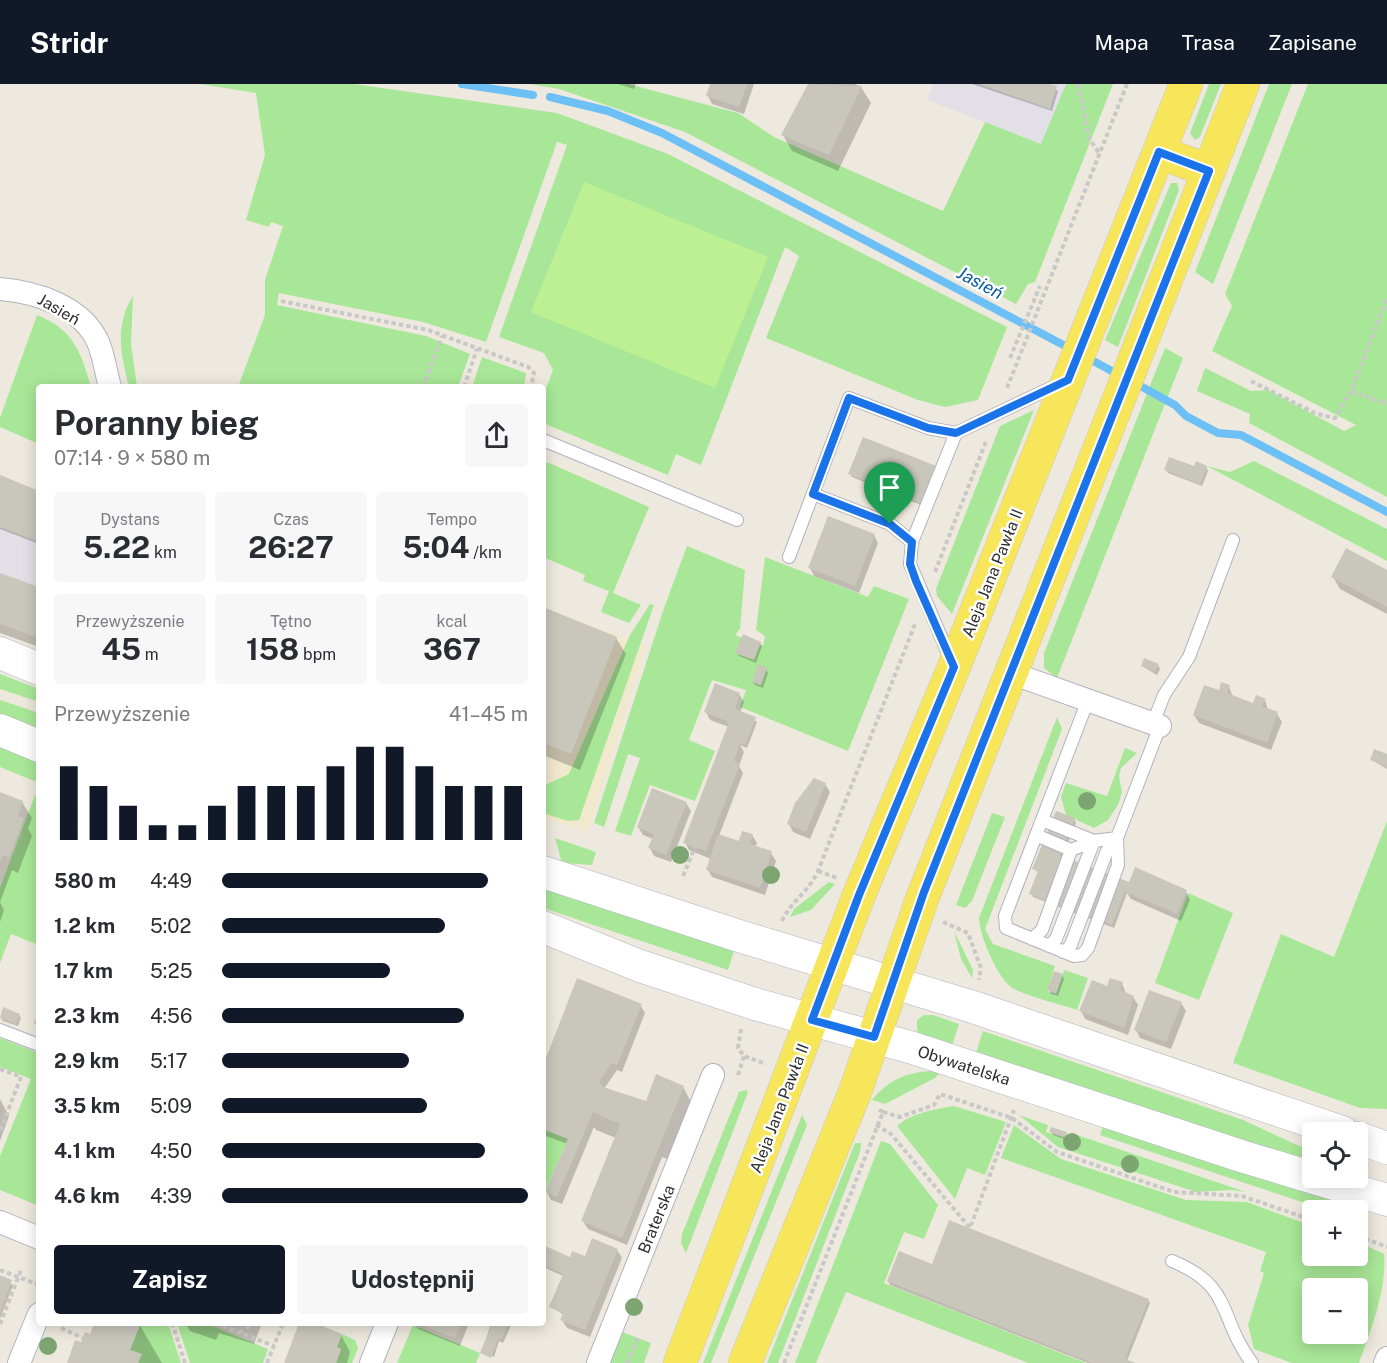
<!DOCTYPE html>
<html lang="pl">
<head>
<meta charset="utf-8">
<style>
	body { margin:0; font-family:"Public Sans",sans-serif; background:#f7f7f7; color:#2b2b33; height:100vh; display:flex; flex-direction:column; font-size:22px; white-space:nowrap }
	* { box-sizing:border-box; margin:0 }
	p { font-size:20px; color:#7c7c81 }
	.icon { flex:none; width:33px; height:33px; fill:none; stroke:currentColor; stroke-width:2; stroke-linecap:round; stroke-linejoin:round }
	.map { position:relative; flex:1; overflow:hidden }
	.drawer { position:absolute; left:36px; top:300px; width:510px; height:942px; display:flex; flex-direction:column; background:#fff; border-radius:6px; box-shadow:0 3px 15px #0003 }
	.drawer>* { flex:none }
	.fabs { position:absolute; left:1302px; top:1038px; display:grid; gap:12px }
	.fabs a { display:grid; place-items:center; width:66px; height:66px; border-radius:6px; background:#fff; box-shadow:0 3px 15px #0003; font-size:30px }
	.pin { position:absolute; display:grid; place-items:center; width:51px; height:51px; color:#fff; margin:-62px -26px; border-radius:50% 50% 50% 0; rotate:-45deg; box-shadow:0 0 6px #0007 }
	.pin .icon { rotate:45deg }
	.round { display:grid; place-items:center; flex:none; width:63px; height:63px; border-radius:6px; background:#f7f7f7 }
	.summary { display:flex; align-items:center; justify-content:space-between; height:102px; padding:0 18px }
	h1 { font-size:33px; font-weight:700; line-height:45px }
	.metrics { display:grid; grid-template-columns:repeat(3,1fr); gap:9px; height:102px; padding:6px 18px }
	.metrics div { display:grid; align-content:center; border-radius:6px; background:#f7f7f7; text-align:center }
	.metrics b { font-size:30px; font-weight:700 }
	.metrics small { font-size:16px; font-weight:400 }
	.metrics p { font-size:16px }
	.chart { height:168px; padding:12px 18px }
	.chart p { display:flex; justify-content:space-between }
	.chart svg { width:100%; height:108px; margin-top:6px; stroke:#111827; stroke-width:6 }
	.cta { display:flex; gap:12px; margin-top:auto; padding:12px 18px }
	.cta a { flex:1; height:69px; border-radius:6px; background:#111827; color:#fff; font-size:24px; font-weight:700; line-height:69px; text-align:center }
	.cta a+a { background:#f7f7f7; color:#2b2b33 }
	ul { padding:0 18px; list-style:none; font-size:20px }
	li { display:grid; grid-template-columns:96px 72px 1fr; align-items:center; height:45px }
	li i { height:15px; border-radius:8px; background:#111827 }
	header { display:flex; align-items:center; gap:36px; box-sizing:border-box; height:84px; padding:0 30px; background:#111827; color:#fff }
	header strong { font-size:28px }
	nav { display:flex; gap:33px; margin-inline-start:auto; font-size:21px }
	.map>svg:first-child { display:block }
	.industrial { fill:#e2dfe7 }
	.education { fill:#f0e9cd }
	.green { fill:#a9e798; fill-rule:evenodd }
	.pitch { fill:#bdef93 }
	.shadow { fill:#0003 }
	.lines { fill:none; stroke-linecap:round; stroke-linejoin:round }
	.stream { stroke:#6cc0f5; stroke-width:8 }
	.building { fill:#c9c7bc }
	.service-casing { stroke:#b2b2c0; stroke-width:14 }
	.minor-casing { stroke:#b2b2c0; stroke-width:24 }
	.secondary-casing { stroke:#b2b2c0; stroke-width:33 }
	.primary-casing { stroke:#c8c8c8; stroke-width:34 }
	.path { stroke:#c8c8c8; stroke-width:4; stroke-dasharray:4.5 3; stroke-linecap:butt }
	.service { stroke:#fff; stroke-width:12 }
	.minor { stroke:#fff; stroke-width:22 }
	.secondary { stroke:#fff; stroke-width:32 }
	.primary { stroke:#f8e65a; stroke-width:33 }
	.tree { fill:#7ca571 }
	.route-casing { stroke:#fff; stroke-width:12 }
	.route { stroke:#1a73e8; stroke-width:8 }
	.labels { text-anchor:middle; stroke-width:5; stroke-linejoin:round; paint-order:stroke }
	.street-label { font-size:16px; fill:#2c2c2c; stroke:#fff }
	.water-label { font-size:18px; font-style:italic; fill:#075ba5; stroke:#fff }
</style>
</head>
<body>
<header>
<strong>Stridr</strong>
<nav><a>Mapa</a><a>Trasa</a><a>Zapisane</a></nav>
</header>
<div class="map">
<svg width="1387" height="1279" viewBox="0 0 1387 1279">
	<rect width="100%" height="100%" fill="#eee9de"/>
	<path class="industrial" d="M933,0H1066L1042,60L927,16Z
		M0,418L39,433V529L0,514Z"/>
	<path class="education" d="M543,523L647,562L588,748L543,734Z"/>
	<path class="green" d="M200,0H354L557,29L668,70L1007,243L978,316L945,323L918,316L766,254L799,172L785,163L701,381L676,370L668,391L543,339V312L553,286L544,269L499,253L567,61L557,58L486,258L423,238L279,209L277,221L426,252L470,270L458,303H238L265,231V196L283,142L271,138L269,143L246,136L265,71L256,9Z
		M530,0H628L738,29L774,53L943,127L985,38L1041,60L1066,0H1113L1035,198L1028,200L1016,220L685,48L559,5Z
		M1209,0H1221L1200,53L1195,56L1190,49Z
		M1269,0H1292L1213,200L1195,188Z
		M1308,0H1387V413L1249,339L1250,330L1197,307L1205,284L1251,307L1268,306L1344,347L1356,341L1212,267L1232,222L1225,210Z
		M1171,99H1177L1179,106L1118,263L1105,256Z
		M133,212L131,260L137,303H129C121,271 114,242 133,212Z
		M37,231C73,245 81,268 91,303H39V360L0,343V334Z
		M1165,264L1183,274L1057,594L1044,584V569Z
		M482,273L526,289L524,303H472Z
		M1034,326L952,530L937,512L936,505L1000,342Z
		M1254,377L1387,445V477L1207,382L1230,388Z
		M547,378L649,423L613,509L641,521L629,539L601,528L609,507L583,497L585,491L543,473V387Z
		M687,462L745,486L740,545L735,551L763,562L765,552L756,546L765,473L868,513L874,502L909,515L848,667L740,623L746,606L712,596L689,656L715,667L695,717L650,701L631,752L615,747L640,674L628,670L604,743L594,739L664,524Z
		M650,520L654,521L579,736L568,737L543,729V699L547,700L569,690L630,551Z
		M0,590L39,605V618L0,605Z
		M0,616L39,629V647L0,632Z
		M1057,633L1062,645L985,845L993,860L1055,882L1047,907L1056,910L1064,886L1088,894L1077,926C1057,919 1033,914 1014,905C998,897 979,850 979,834Z
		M0,661L39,677V699L0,683Z
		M1125,664L1137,669L1121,684L1119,692L1122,708L1118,721L1108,736L1094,744L1066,731L1061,713L1066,699L1107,712Z
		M35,711L39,713V861L11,850L0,879V804Z
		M992,729L1005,733L972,817L965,824L956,821Z
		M1387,737V1025L1360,1024L1233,979L1281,850L1334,873Z
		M555,754L596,768L592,781L562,779Z
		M829,798L835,800L811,826L790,833L794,825Z
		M543,803L735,864L728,886L543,824Z
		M1188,809L1233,829L1199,916L1155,899Z
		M954,847L973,886L972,894L961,875Z
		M924,931H933L959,940L952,961L922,952L917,947V936Z
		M983,947L1243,1036L1312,1068V1079L976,969Z
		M0,954L39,969V1122L0,1106V1072L31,995L0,983Z
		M942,987L935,994L885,1020L872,1016C890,993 913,986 942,987Z
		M746,1006L748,1008L686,1169L681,1159L682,1150L739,1008Z
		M954,1022L1006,1038L985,1091L967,1084L955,1115L897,1042C911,1029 936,1025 954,1022Z
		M802,1031L807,1041L711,1279H703Z
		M1019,1031L1048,1041L1046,1048L1072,1056L1074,1050L1246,1108L1232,1106L1196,1108L1058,1063Z
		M1014,1041L1061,1075L1186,1116L1247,1118L1312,1142V1172H1358V1158L1384,1170C1387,1205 1371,1246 1359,1279H1292L1254,1265L1248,1241L1264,1189L1260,1187L1266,1168L1001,1074ZM1312,1204H1358V1250H1312Z
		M1103,1042L1348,1120L1344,1126H1326L1100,1051Z
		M543,1045L568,1055L543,1112Z
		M881,1057L890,1060L938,1121L924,1155L904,1148L884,1199L1086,1279H1028L846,1208L816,1279H795Z
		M855,1059H861L860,1068L778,1279H767Z
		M140,1239H168L181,1279H138L141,1270L130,1266Z
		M177,1239H205L268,1265L263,1279H190Z
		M413,1241L480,1269L476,1279H397Z
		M622,1248L651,1259L644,1279H610Z
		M342,1250L355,1256L358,1264L352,1279H336L341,1266L337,1263Z"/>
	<path class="pitch" d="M584,98L768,173L715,304L531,228Z"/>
	<path class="shadow" d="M618,0H636L634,5Z
		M712,0H754L744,30L712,20L708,12Z
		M809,0H855L861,3L871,19L838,87L792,67L783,51Z
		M972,0H1046L1058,7L1052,27Z
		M864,355L931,425L852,393L850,390Z
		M1206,383L1208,387L1202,402L1168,389L1166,386Z
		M0,393L39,408V460L0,445Z
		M874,451L878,459L859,509L814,492L810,484Z
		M1387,488V530L1340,505L1333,493Z
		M0,491L39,505V563L0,549Z
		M543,525L616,554L626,570L580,686L543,671Z
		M760,559L762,562L756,579L739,572L737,569Z
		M1158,581L1160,585L1157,591L1142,582Z
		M766,585L768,589L763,604L755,601L753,598Z
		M1229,603L1233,613L1253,621L1265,616L1268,626L1277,630L1282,638L1271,666L1199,639L1194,631Z
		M739,610L744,618L740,629L757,638L747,664L740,661L744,668L739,682L743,689L719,752L738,758L743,749L752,751L757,759L755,763L771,769L776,777L765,811L712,793L708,786L711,775L689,766L685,758L729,643L710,636L706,628Z
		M1387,672V685L1372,676Z
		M825,700L830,708L810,755L793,748L789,740Z
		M0,710L22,718L32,734L28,744L32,752L18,789L12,786L0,818L4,826L0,838Z
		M686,719L691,727L671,778L654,772L650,764L653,755L643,751L638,743Z
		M1074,735L1076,739L1062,773L1128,799L1186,808L1190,816L1181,837L1131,815L1127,809L1114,844L1033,813L1031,810L1039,789L1034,785Z
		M1062,891L1064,895L1058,912L1051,910L1049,906Z
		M1122,899L1126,910L1133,913L1138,921L1128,951L1085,935L1081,927L1108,904Z
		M1181,919L1186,927L1171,965L1140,954L1136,946Z
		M640,921L645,929L622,988L617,986L604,1005L647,1018L683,1003L696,1027L676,1079L662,1073L627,1161L588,1145L583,1137L616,1054L596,1046L594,1043L562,1120L551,1116L547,1108L568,1060L543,1051V987Z
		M19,931L21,934L18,942L3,937L1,933Z
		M0,1015L9,1032L0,1057Z
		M1051,1047L1066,1050L1067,1056L1053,1051Z
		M543,1163L570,1175L586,1174L617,1166L622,1174L590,1253L567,1244L562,1236L564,1231L551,1223L563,1192L543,1183Z
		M932,1182L1148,1216L1150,1219L1127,1277L1132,1279H1088L890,1201L888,1197Z
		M0,1193L13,1201L0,1235Z
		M95,1239L139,1240L162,1279H68L91,1252Z
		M185,1239H262L254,1260L219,1249L216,1256L190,1247Z
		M301,1239H311L341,1251L350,1268L347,1279H285Z
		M414,1239H469L460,1262L418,1245Z
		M491,1239H512L503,1259L499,1257L494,1273L482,1268Z"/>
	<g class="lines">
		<path class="stream" d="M462,0L533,11
			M550,13L608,27L662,49L1071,265
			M1084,272L1121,292
			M1135,299L1175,321L1186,332L1218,349L1241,351L1387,428"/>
	</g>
	<path class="building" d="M710,0H747L739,23L706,12Z
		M808,0L862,2L829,71L781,51Z
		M979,0H1051L1057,2L1050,25Z
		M863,353L944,385L930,423L848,390Z
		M1169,373L1194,382L1196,377L1207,382L1200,400L1164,386Z
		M0,391L39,407V458L0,443Z
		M828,432L875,450L855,502L808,484Z
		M1346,464L1387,486V523L1331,493Z
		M0,489L39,503V554L0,540Z
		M543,523L617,553L571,670L543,659Z
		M743,550L761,558L754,576L735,569Z
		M1144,574L1159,580L1155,588L1141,582Z
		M758,580L767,584L761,601L752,598Z
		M1221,598L1230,601L1227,609L1253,619L1256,611L1266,615L1262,622L1278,628L1267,659L1193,631L1204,601L1219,606Z
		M715,599L740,609L735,625L756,633L745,661L740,659L734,677L740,680L706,767L683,759L729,638L704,628Z
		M1374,665L1387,670V683L1370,676Z
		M814,694L826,699L806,748L787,740L795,719Z
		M652,704L687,718L666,771L648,764L654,750L637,743Z
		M0,708L23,717L18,732L24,734L9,774L3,771L0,778Z
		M1056,727L1075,734L1060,771L1129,798L1135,783L1187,806L1177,830L1125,808L1112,841L1029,810L1038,787L1032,785Z
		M742,747L753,750L750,760L772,767L760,804L706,786L718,750L739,757Z
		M1054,887L1063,890L1056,909L1047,906Z
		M577,894L642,920L617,981L612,979L599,998L603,1003L646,1017L656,990L684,1002L622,1154L581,1137L620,1040L593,1028L557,1113L545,1108L568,1055L543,1045V982Z
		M1110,894L1123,898L1120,906L1134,912L1124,944L1079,927L1092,896L1107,902Z
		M1149,906L1182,918L1166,958L1134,946Z
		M3,923L20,930L16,940L0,934Z
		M1051,1043L1067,1048L1066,1053L1049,1048Z
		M949,1136L1149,1215L1125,1275L1136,1279H1092L887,1197L899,1167L932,1180Z
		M592,1154L618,1165L585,1246L560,1236L563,1229L549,1223L563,1190L543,1181V1161L570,1173L572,1167L585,1172Z
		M0,1191L12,1196L0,1228Z
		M94,1239H141L130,1266L142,1270L138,1279H67L75,1256L81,1258L85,1248L90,1250Z
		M299,1239H315L342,1250L337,1263L341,1265L336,1279H284Z
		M416,1239H461L455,1254Z
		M492,1239H509L501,1256L498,1254L491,1274L480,1269Z"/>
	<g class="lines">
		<defs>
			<path id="service" d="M543,356L737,436
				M813,410L890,440L912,458L910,480L950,574
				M912,458L956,349
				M789,473L849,314L928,344L956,349L1059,300
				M1088,616L1005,832L1006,844L1074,872L1082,871L1088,864L1118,781L1117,754
				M1153,639L1164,611L1189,573L1233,456
				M1042,736L1094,757
				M1036,751L1071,766
				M1032,855L1042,846L1071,766L1094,757
				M1049,862L1056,855L1094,757L1117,754
				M1063,868L1070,863L1107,767L1117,754L1160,642
				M0,946L39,961
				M1172,1177C1234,1202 1218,1234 1252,1279"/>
			<path id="minor" d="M0,205C35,208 82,222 98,258C104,272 106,289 110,303
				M1011,589L1160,642
				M0,1138L39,1154
				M19,1279L39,1230
				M371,1279L387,1239
				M598,1279L713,991
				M1385,1279L1387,1274"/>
			<path id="secondary" d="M0,569L39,585
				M0,646L39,662
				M543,788L739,852L970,922L1342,1048
				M543,843L640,882L755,920L913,964L1241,1072L1387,1116
				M1358,1054L1387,1064"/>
			<path id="primary" d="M1159,68L1209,87
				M680,1279L859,811L954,583L1186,0
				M745,1279L855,1008L922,815L1243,0"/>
		</defs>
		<use href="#service" class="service-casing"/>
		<use href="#minor" class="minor-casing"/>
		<use href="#secondary" class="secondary-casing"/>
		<use href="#primary" class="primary-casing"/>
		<path class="path" d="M1078,0L1089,54L1099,69
			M281,217L428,246L528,283L534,289L531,303
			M1010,274L1040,202
			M1251,297L1317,330L1335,334L1351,307L1387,214
			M423,303L442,252
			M464,303L477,265
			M1007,304L1127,0
			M1351,307L1387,320
			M935,488L987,355
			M818,787L837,794
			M683,792L695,763
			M782,837C791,817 808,809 818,787L915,540
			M943,838L968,849L981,884L979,896
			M36,940L39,932
			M741,945L738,964L744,972L766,980
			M0,985L21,993L0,1047
			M738,991L744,972
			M883,1028L900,1033L934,1021L940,1010L1012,1034L1057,1068L1174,1108L1242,1112L1312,1136
			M876,1041L891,1050L970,1144L1014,1026
			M1358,1152L1387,1163
			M0,1186L39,1201
			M172,1239L185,1279
			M216,1239L274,1262
			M0,1240L21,1186
			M61,1244L83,1254
			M239,1248L257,1239
			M267,1279L283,1239
			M627,1279L638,1254
			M784,1279L883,1028L878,1025"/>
		<use href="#service" class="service"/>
		<use href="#minor" class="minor"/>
		<use href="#secondary" class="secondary"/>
		<use href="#primary" class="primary"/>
	</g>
	<g class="tree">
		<circle cx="1087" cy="717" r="9"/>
		<circle cx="680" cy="771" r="9"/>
		<circle cx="771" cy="791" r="9"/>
		<circle cx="1072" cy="1058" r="9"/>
		<circle cx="1130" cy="1080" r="9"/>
		<circle cx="634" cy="1223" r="9"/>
		<circle cx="48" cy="1262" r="9"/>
	</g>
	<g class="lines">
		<defs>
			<path id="route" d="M1159,68L1209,87L924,808L874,953L812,936L859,811L954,583L916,497L910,480L912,458L890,440L813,410L849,314L928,344L956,349L1068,296Z"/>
		</defs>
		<use href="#route" class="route-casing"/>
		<use href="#route" class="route"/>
	</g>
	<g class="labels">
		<g class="street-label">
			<text transform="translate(59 225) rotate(30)" y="6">Jasień</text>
			<text transform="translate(992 489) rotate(-68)" y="6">Aleja Jana Pawła II</text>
			<text transform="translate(964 981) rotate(18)" y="6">Obywatelska</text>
			<text transform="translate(779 1024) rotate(-69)" y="6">Aleja Jana Pawła II</text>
			<text transform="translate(656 1135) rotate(-68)" y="6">Braterska</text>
		</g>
		<g class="water-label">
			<text transform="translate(980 199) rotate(28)" y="6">Jasień</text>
		</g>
	</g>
</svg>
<div class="fabs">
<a><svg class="icon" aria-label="locate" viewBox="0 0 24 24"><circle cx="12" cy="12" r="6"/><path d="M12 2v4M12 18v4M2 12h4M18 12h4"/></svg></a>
<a>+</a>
<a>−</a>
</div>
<div class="pin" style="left:890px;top:440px;background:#1e9e55"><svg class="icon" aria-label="arrive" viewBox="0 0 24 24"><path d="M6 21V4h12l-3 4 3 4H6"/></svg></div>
<section class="drawer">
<div class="summary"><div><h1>Poranny bieg</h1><p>07:14 · 9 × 580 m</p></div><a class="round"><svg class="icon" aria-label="share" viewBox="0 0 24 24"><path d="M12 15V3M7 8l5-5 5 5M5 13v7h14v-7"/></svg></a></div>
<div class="metrics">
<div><p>Dystans</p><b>5.22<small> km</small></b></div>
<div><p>Czas</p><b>26:27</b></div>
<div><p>Tempo</p><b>5:04<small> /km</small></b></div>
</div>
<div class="metrics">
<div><p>Przewyższenie</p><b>45<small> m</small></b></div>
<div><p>Tętno</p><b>158<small> bpm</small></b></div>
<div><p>kcal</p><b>367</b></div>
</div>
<div class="chart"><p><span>Przewyższenie</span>41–45 m</p>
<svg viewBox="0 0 160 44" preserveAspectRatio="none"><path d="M5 44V14M15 44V22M25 44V30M35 44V38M45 44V38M55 44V30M65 44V22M75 44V22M85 44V22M95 44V14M105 44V6M115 44V6M125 44V14M135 44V22M145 44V22M155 44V22"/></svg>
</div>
<ul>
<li><b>580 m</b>4:49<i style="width:87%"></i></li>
<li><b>1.2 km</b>5:02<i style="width:73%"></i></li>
<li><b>1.7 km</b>5:25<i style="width:55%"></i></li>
<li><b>2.3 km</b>4:56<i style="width:79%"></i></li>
<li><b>2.9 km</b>5:17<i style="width:61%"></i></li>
<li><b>3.5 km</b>5:09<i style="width:67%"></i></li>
<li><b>4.1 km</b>4:50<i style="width:86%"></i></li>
<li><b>4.6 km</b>4:39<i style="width:100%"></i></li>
</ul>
<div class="cta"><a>Zapisz</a><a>Udostępnij</a></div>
</section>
</div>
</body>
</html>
